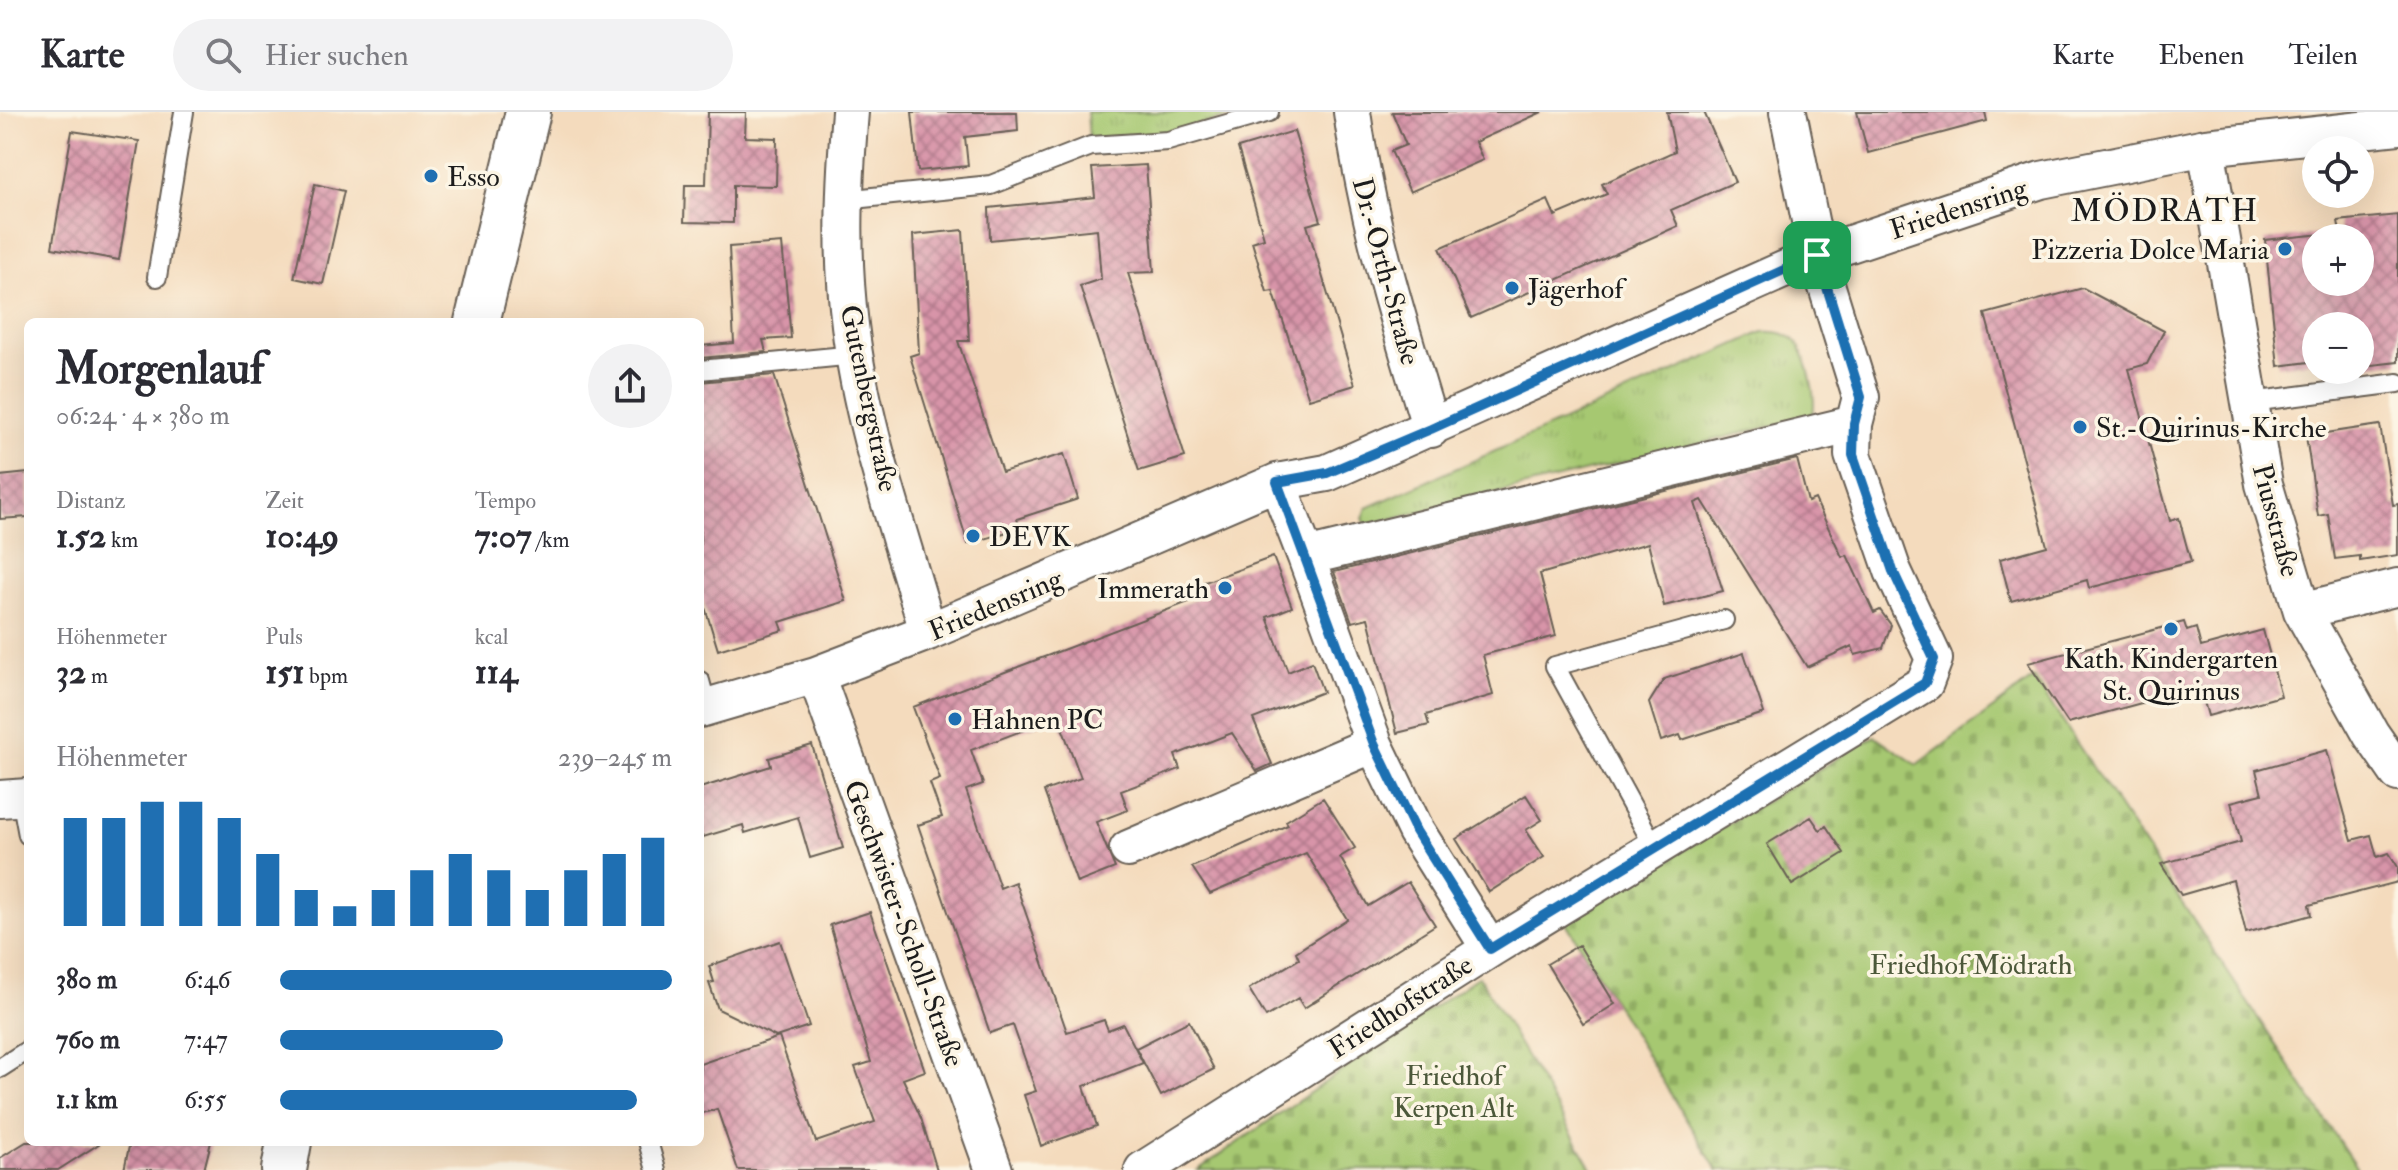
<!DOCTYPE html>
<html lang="de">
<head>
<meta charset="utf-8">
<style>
	body { margin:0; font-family:"IM FELL Double Pica",serif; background:#f2f2f3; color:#2b2b33; height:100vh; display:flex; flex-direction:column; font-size:30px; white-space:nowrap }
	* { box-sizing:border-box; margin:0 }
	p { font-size:26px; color:#7c7c81 }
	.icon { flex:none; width:44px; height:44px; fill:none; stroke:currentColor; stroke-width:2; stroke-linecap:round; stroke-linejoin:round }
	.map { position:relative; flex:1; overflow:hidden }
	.panel { position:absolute; left:24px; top:206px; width:680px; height:828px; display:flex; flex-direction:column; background:#fff; border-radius:12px; box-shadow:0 8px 32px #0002 }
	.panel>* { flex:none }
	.tools { position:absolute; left:2302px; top:24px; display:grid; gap:16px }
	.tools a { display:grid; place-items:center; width:72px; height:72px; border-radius:50%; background:#fff; box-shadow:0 8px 32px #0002; font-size:40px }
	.pin { position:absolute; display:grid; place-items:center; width:68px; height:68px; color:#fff; margin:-34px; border-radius:16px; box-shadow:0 4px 12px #0006 }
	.round { display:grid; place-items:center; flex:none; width:84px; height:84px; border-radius:42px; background:#f2f2f3 }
	.overview { display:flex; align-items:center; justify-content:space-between; height:136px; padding:0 32px }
	h1 { font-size:44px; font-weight:700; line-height:60px }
	.figures { display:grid; grid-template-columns:repeat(3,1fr); gap:12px; height:136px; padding:8px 32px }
	.figures div { display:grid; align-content:center }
	.figures b { font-size:34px; font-weight:700 }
	.figures small { font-size:22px; font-weight:400 }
	.figures p { font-size:22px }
	.chart { height:224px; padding:16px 32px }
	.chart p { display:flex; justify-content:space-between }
	.chart svg { width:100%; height:144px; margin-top:8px; stroke:#1f6fb2; stroke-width:6 }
	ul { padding:0 32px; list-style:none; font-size:26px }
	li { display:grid; grid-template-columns:128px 96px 1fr; align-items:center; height:60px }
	li i { height:20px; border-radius:10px; background:#1f6fb2 }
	header { display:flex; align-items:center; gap:48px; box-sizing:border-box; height:112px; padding:0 40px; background:#fff; border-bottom:2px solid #e1e1e2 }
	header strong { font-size:38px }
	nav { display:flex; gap:44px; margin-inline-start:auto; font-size:28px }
	.search { width:560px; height:72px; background:#f2f2f3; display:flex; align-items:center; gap:20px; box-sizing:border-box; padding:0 28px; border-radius:44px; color:#7c7c81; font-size:30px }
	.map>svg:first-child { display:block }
	.grass { fill:url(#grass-tufts); stroke:#617246; stroke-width:2 }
	.cemetery { fill:url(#cemetery-stones); stroke:#617246; stroke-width:2 }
	.building { fill:url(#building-cross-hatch); fill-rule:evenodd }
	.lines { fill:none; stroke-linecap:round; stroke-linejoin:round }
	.lane-casing { stroke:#685f54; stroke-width:22 }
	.street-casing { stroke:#685f54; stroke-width:40 }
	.secondary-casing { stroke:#685f54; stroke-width:48 }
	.lane { stroke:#fff; stroke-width:18 }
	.street { stroke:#fff; stroke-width:36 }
	.secondary { stroke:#fff; stroke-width:44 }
	.route-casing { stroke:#fff; stroke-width:16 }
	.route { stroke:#1f6fb2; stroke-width:10 }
	.poi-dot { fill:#1f6fb2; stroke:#fcf5e5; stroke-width:3 }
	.labels { text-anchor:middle; stroke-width:7; stroke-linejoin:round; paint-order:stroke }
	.poi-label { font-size:28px; fill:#1c1c1c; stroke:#fcf5e5; text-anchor:start }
	.street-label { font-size:28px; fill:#1c1c1c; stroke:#fcf5e5 }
	.park-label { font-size:28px; fill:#4c583a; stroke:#fcf5e5 }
	.quarter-label { font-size:32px; letter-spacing:2px; fill:#1c1c1c; stroke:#fcf5e5 }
</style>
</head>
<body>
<header>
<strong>Karte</strong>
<div class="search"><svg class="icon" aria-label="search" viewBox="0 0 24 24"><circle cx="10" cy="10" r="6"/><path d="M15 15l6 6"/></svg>Hier suchen</div>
<nav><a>Karte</a><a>Ebenen</a><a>Teilen</a></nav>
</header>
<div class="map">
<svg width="2398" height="1058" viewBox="0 0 2398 1058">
	<defs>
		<pattern id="grass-tufts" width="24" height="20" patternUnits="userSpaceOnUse" patternTransform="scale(2)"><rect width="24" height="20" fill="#a6c871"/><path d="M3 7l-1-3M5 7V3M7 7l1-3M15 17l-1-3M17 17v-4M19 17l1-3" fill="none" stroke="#8eab61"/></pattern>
		<pattern id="cemetery-stones" width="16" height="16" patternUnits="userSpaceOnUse" patternTransform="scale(2)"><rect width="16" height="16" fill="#a6c871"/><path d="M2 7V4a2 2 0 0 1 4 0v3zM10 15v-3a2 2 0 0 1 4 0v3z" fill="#8eab61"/></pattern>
		<pattern id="building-cross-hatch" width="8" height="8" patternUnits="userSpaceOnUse" patternTransform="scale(2)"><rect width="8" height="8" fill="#d894a9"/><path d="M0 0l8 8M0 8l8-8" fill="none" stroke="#ae7889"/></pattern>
	</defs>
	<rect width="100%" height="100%" fill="#fcf5e5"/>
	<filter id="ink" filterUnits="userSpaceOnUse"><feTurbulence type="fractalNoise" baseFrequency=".0125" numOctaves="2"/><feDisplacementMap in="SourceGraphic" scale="16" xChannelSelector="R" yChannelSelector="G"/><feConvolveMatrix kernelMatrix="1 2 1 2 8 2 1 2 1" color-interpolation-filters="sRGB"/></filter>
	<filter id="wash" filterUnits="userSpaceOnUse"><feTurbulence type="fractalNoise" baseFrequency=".006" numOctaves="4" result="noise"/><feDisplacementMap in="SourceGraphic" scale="32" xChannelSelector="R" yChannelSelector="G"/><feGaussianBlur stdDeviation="1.8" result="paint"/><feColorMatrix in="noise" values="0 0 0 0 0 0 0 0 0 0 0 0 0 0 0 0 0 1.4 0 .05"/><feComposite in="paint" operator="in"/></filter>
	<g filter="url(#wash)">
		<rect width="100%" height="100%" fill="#f4dbbd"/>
		<path class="grass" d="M1087,0H1244L1169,22L1089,28Z
			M1763,220C1774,219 1784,220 1793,227C1806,236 1819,291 1812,304L1366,413L1363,406L1367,396Z"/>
		<path class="cemetery" d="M2034,566L2358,1058H1717L1565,809L1875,624L1917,653Z
			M1479,864L1593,1058H1198Z"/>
		<g id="blocks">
			<path class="building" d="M708,0H746L745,25L777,26L776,74L733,73V111L684,110L685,73H706Z
				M912,0H1017L1018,19L965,25L968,54L918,59Z
				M1392,0H1542L1475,30L1483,48L1410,80L1391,39L1406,33Z
				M1667,0H1704L1735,70L1671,98L1678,114L1471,206L1440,136L1548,88L1555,104L1607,82L1602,72L1675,39Z
				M1857,0H1985L1987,9L1868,41Z
				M72,19L139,29L119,148L52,136Z
				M1294,19L1321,109L1307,113L1355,273L1309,287L1273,179L1267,180L1252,130L1264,126L1238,36Z
				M1146,53L1154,160L1128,161L1185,345L1139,359L1080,174L1101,167L1097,117L990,128L989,96L1095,85L1092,56Z
				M315,72L344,79L323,172L294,166Z
				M2398,103V250L2363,254L2360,214H2316V249L2278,254L2265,128L2340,120L2338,109ZM2316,126H2360V170H2316Z
				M963,118L969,229H958L1002,360L1064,342L1078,387L1017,407L1020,416L968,432L910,244L919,241L913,123Z
				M782,131L791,226L763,228L766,240L700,246V234L734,231L729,135Z
				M2083,176L2164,219L2147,252L2129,257L2170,409L2179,406L2191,450L2089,476L2087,468L2011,489L2000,447L2047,434L1985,202Z
				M774,263L846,489L780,510L783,518L718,538L700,479V270Z
				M2380,313L2393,393L2398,392V443L2360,449V444L2335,447L2328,402L2318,404L2306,324Z
				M1797,347L1808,390L1815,387L1842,445L1847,443L1874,501L1880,498L1891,513L1883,536L1855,543L1852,534L1807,555L1702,388L1695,391L1723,479L1664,494L1648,431L1540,462L1556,524L1483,543L1493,583L1426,603L1429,613L1397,621L1368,506L1352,510L1334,460Z
				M28,361V405L0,407V364Z
				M1273,445L1292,495L1267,505L1288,560L1312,550L1323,580L1253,607L1272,652L1257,659L1232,621L1175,643L1180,657L1121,679L1128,698L1096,710L1115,756L1077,771L1044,679L1081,666L1058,605L971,638L983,672L966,678L1000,776L1015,770L1067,920L1104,908L1108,918L1123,912L1143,951L1084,974L1097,1014L1041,1034L1024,983L1036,979L1013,913L990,921L918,713L942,705L930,671L940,667L913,595L1207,483L1202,471Z
				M2184,510L2187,519L2196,516L2201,535L2263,518L2281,584L2208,604L2200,575L2068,611L2028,551Z
				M1744,541L1764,601L1682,628L1680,623L1661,629L1649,591L1664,567Z
				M812,633L843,736L810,746L798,705L745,721L743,713L700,726V676L771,654L769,646Z
				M2327,638L2352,728L2371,723L2377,745L2389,741L2398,755V770L2309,793L2311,803L2246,821L2233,768L2181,783L2161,752L2241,730L2231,690L2262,682L2256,658Z
				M1526,683L1542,708L1526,718L1544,745L1489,780L1456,727Z
				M1323,686L1355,736L1340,745L1368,794L1408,770L1435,813L1304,896L1298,886L1266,905L1249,877L1299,847L1296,840L1347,807L1306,741L1210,782L1192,755L1288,713L1286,709Z
				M1811,705L1820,718L1826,714L1844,741L1792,773L1767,732Z
				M870,800L925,959L903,967L921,1006L937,1058H738L717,997L700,1002V952L779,925L816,1030L875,1010L855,955L871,950L830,813Z
				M780,829L809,914L776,925L718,897L709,871L714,870L709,854Z
				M1579,833L1615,892L1583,912L1547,852Z
				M1189,909L1214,957L1161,984L1136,936Z
				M26,1030H102L58,1058H0V1046Z
				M130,1030H211L204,1058H124Z"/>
		</g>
	</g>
	<g filter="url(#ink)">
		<use href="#blocks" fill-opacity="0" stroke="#685f54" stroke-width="2"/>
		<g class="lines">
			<defs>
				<path id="lane" d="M843,88L991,73L1091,34L1168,29L1269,0
					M157,165L184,0
					M700,258L855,243
					M2251,290L2398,271
					M700,569L707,595
					M21,685L28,723
					M1655,736L1555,554L1724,508
					M0,956L28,938
					M649,1033L656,1058"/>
				<path id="street" d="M850,0C844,71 841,142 850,213C862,317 900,420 928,520
					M1352,0C1367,109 1399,212 1431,317
					M2206,35L2264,372L2302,499L2371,622L2398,661
					M1277,370L1306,445L1854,312
					M1306,445L1374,632L1416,719L1490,837
					M2302,499L2398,475
					M816,563L994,1058
					M700,597L816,563L928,520L1277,370L1327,361L1817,143L2041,68L2206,35L2398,14
					M0,687L28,685
					M1128,737L1374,632
					M1143,1058L1490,837L1925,571L1934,547L1893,459L1853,343L1854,312L1861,285L1817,143L1788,0"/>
				<path id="secondary" d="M477,210L528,0
					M284,1058L289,1030"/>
			</defs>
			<use href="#lane" class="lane-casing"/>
			<use href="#street" class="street-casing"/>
			<use href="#secondary" class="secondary-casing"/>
			<use href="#lane" class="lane"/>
			<use href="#street" class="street"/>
			<use href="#secondary" class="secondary"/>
		</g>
	</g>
	<g class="lines" filter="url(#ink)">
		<defs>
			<path id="route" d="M1817,143L1861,285L1854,312L1853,343L1893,459L1934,547L1925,571L1490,837L1416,719L1374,632L1277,370L1327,361L1431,317Z"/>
		</defs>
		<use href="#route" class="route-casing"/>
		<use href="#route" class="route"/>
	</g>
	<g class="poi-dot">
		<circle cx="431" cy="64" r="8"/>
		<circle cx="2285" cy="137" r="8"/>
		<circle cx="1512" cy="176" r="8"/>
		<circle cx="2080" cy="315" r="8"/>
		<circle cx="973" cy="424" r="8"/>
		<circle cx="1225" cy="476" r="8"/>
		<circle cx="2171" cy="517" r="8"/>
		<circle cx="955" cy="607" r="8"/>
	</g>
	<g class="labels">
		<g class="poi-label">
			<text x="447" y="74">Esso</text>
			<text x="2269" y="147" text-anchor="end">Pizzeria Dolce Maria</text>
			<text x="1528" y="186">Jägerhof</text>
			<text x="2096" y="325">St.-Quirinus-Kirche</text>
			<text x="989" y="434">DEVK</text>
			<text x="1209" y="486" text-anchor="end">Immerath</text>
			<text x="2171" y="556" text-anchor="middle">Kath. Kindergarten<tspan x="2171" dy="32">St. Quirinus</tspan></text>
			<text x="971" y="617">Hahnen PC</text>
		</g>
		<g class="street-label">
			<text transform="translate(1958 96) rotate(-18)" y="10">Friedensring</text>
			<text transform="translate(1387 159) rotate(75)" y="10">Dr.-Orth-Straße</text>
			<text transform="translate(870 286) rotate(78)" y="10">Gutenbergstraße</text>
			<text transform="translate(2277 408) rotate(75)" y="10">Piusstraße</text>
			<text transform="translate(995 492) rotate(-23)" y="10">Friedensring</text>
			<text transform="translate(905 811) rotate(70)" y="10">Geschwister-Scholl-Straße</text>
			<text transform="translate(1400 894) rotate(-33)" y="10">Friedhofstraße</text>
		</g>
		<g class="park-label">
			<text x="1971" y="862">Friedhof Mödrath</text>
			<text x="1454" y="973">Friedhof<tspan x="1454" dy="32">Kerpen Alt</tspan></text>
		</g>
		<g class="quarter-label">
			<text x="2165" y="109">MÖDRATH</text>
		</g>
	</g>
</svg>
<div class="tools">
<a><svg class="icon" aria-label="locate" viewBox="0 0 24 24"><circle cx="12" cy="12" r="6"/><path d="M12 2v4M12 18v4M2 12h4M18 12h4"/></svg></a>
<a>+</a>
<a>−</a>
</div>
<div class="pin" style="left:1817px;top:143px;background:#1e9e55"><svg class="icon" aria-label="arrive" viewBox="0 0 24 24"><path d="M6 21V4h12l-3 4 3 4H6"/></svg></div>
<section class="panel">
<div class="overview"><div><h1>Morgenlauf</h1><p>06:24 · 4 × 380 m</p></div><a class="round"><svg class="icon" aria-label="share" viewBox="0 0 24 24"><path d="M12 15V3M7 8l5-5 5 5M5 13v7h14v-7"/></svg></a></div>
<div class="figures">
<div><p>Distanz</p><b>1.52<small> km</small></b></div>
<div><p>Zeit</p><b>10:49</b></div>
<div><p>Tempo</p><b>7:07<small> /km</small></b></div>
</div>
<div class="figures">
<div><p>Höhenmeter</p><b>32<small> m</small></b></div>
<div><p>Puls</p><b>151<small> bpm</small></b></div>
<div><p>kcal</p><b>114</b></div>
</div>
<div class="chart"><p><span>Höhenmeter</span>239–245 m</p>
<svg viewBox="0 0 160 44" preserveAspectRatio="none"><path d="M5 44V11M15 44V11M25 44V6M35 44V6M45 44V11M55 44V22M65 44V33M75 44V38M85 44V33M95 44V27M105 44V22M115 44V27M125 44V33M135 44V27M145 44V22M155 44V17"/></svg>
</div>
<ul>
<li><b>380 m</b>6:46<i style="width:100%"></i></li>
<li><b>760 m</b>7:47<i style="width:57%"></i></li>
<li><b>1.1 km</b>6:55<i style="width:91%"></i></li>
</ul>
</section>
</div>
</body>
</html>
